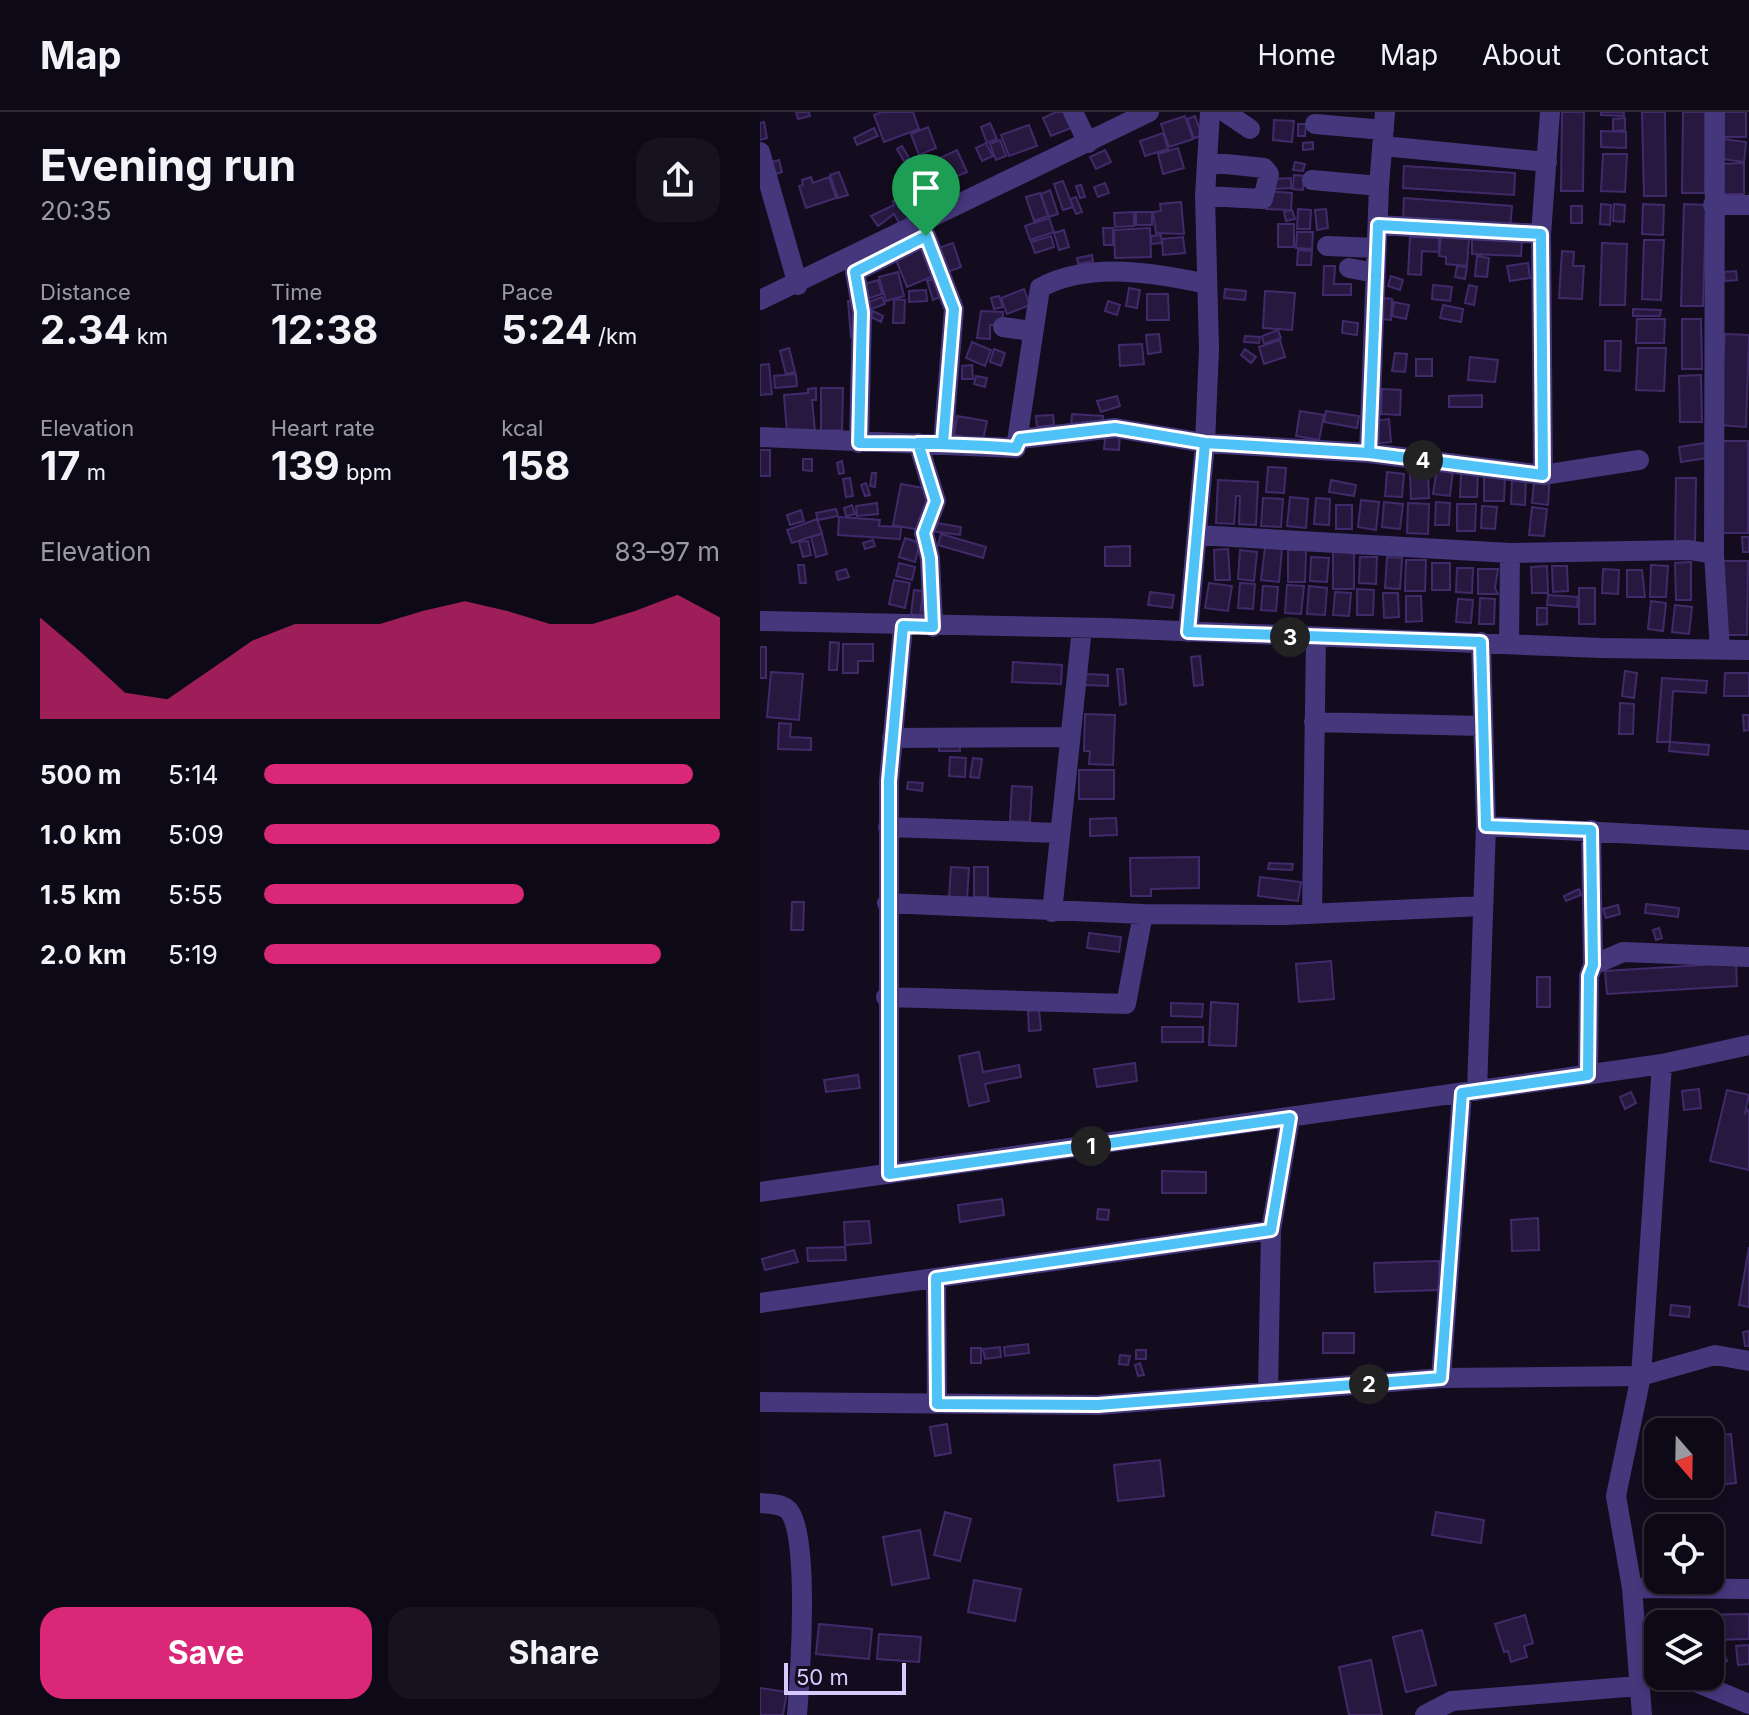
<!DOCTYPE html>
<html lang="en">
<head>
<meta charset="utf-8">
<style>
	body { margin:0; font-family:Inter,sans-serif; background:#17121f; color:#f1f3f6; height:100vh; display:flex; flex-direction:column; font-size:30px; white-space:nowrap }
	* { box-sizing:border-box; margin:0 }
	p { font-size:26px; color:#9b9aa1 }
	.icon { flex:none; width:44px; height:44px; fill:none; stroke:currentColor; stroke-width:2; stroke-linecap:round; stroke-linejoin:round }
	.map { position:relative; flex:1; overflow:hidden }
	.side { display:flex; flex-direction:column; background:#0e0916; width:760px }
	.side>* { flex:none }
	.needle { width:52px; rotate:160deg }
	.fabs { position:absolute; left:884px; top:1306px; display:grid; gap:16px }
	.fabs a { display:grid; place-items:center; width:80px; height:80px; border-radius:16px; background:#0e0916; box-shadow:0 4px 12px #0003,0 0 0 2px #2e2a35; font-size:40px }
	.scale { position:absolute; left:24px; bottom:20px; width:122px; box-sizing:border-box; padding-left:8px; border:4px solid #d8c9fe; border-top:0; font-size:22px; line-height:28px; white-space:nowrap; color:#d8c9fe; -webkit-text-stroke:6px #120c1e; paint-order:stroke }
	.pin { position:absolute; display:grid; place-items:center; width:68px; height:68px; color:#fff; margin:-82px -34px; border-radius:50% 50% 50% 0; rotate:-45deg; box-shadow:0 0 8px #0007 }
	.pin .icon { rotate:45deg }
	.km { position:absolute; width:40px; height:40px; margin:-20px; border-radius:50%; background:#222; color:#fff; font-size:22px; line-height:40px; text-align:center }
	.round { display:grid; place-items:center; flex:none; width:84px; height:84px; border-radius:24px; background:#17121f }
	.overview { display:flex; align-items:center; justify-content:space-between; height:136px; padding:0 40px }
	h1 { font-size:44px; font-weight:700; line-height:60px }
	.figures { display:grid; grid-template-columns:repeat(3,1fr); gap:12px; height:136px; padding:8px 40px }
	.figures div { display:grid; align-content:center }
	.figures b { font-size:40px; font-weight:700 }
	.figures small { font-size:22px; font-weight:400 }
	.figures p { font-size:22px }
	.chart { height:224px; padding:16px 40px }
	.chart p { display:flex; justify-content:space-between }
	.chart svg { width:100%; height:144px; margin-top:8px; fill:#db2777; opacity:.7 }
	.cta { display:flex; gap:16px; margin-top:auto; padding:16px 40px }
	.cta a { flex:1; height:92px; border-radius:24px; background:#db2777; color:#fff; font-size:32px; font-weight:700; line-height:92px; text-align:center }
	.cta a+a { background:#17121f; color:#f1f3f6 }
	ul { padding:0 40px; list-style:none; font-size:26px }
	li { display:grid; grid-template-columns:128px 96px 1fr; align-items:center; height:60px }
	li i { height:20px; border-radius:10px; background:#db2777 }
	header { display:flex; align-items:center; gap:48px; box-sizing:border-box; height:112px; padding:0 40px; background:#0e0916; border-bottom:2px solid #2e2a35 }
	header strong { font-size:38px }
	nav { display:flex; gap:44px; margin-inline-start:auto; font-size:28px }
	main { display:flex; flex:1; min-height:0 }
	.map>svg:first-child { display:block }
	.building { fill:#26183e; stroke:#412a6a; stroke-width:2 }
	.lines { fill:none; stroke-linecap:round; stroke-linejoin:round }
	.minor { stroke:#45377c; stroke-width:20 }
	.route-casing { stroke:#fff; stroke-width:16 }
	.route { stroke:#4fc3f7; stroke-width:10 }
</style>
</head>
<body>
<header>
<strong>Map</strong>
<nav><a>Home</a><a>Map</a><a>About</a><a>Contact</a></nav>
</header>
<main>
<section class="side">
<div class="overview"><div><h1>Evening run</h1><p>20:35</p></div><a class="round"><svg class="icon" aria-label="share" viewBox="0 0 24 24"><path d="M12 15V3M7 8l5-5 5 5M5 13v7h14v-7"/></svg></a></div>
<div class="figures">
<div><p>Distance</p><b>2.34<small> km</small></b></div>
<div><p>Time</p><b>12:38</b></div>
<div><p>Pace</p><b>5:24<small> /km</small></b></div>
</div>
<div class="figures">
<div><p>Elevation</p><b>17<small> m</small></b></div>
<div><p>Heart rate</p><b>139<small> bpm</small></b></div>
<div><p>kcal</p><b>158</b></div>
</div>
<div class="chart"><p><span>Elevation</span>83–97 m</p>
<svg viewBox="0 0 160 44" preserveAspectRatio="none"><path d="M0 44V13L10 24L20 36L30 38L40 29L50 20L60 15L70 15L80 15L90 11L100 8L110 11L120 15L130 15L140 11L150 6L160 13V44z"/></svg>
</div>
<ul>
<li><b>500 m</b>5:14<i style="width:94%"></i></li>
<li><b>1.0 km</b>5:09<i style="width:100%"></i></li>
<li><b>1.5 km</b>5:55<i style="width:57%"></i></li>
<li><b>2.0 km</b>5:19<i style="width:87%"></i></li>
</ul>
<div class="cta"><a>Save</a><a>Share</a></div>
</section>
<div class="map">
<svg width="989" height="1603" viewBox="0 0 989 1603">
	<rect width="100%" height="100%" fill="#120c1e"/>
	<path class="building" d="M36,0H49L50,4L38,7Z
		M122,0H153L159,17L124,30L114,3Z
		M296,0H310L316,14L291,24L283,6Z
		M802,0H824L823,79H801Z
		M841,0H864V4L841,3Z
		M882,0H905L906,84H884Z
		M923,0H945V81H922Z
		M963,0H986V25H963Z
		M425,4L433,27L409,35L401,12Z
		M435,4L442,24L434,26L427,7Z
		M865,6V18L853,19V7Z
		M514,8L534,9L532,30L513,28Z
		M4,10L7,26L0,28V11Z
		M230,11L237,27L227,31L221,15Z
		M538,12H546L545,24H538Z
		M269,13L277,34L249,44L241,23Z
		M168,15L176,36L159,43L151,22Z
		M114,16L118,24L97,33L94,26Z
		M841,19L866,20V36L841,35Z
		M403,21L408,37L385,44L380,29Z
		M964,27L986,30L984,50L961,47Z
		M240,28L246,44L236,48L230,32Z
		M553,30V37L543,38V31Z
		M226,31L233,44L222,49L216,36Z
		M142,34L149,46L144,49L137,37Z
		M418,36L424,56L403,62L398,42Z
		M197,38L207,60L188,68L178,47Z
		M345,38L351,50L336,57L330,45Z
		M843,42H867L865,80L841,79Z
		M176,44L185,69L171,74L161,50Z
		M19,48L22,60L9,64L5,52Z
		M535,50L545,52L543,59L533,58Z
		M984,51V82H959V52Z
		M644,54L755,61L754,83L643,76Z
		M79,60L88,83L78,86L70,63Z
		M158,61L164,77L158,78L153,63Z
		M534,63L544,64L543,78L533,77Z
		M51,65L53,71L69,65L76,86L46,96L39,74L43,73L42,68Z
		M531,66V76L513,77V67Z
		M303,69L313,95L303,98L294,72Z
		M345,71L349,81L338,85L334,75Z
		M321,73L325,85L320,86L316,74Z
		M172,75L177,88L172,90L166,77Z
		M290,78L298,102L289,105L281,82Z
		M507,79L532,81L531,98L506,97Z
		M156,81L166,96L150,102L148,112L142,116L134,102L118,114L111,104L134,93L133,89L140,84Z
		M280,81L288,104L274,109L266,85Z
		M316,85L322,100L316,102L310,87Z
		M644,86L752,94L750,117L643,109Z
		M421,90L424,122L396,121L393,100L401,99L400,92Z
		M841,92L851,93L850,113L840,112Z
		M854,92L865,93L864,110L853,109Z
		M883,92L904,93L903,123L882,122Z
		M924,92L946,93L943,194H921Z
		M811,94H822V111H811Z
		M538,97L551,98L550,117H537Z
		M566,97L568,116L557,118L555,98Z
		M532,98L535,107L526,109L524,100Z
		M374,100V114L355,115L354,101Z
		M376,100H392V113H376Z
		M289,106L294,120L270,128L265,114Z
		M518,112H534V135H518Z
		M343,116H353V133H344Z
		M390,116L391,145L355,146L354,118Z
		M304,118L309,135L299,138L294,121Z
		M537,120H553L552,137L536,136Z
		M401,123L402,131L391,132V124Z
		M291,124L294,135L275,141L271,130Z
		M423,125L425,141L403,143L402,127Z
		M650,125L679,126V140L662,139L661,163L648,162Z
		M681,125L709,127L707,154L686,152V145L679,144Z
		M712,126L762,128L761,144L712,142Z
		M884,128H904L901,188L882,187Z
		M193,131L201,155L187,160L178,136Z
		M842,131L867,132L865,193H840Z
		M164,132L176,163L147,175L134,143Z
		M538,138L552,139L551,153H537Z
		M802,139L814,140L813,154H824L822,187L799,186Z
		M332,143L333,149L318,152L317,146Z
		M717,144L729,146L727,165L715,164Z
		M768,151L770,166L750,169L747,154Z
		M564,154H575L574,172H591V183H563Z
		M697,154L707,155L705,167L695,165Z
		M976,159L977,168L965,169L964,160Z
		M138,160L144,184L126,189L119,165Z
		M631,164L643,168L640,178L628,174Z
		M178,166L183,184L173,188L167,169Z
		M118,168L122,182L107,187L102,173Z
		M673,173L692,175L690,189L672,187Z
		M709,173L717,175L714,193L705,191Z
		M369,176L380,178L377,196L366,194Z
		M264,177L270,193L247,202L241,186Z
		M465,177L486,179L485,188L464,186Z
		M166,178L167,189L149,190V179Z
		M505,179L535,181L532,218L503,216Z
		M387,182H408L409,208H387Z
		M239,184L243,195L234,197L231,186Z
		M122,185L125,192L109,198L106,191Z
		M623,186L632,187L631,208L622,207Z
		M134,187L145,188L144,211H133Z
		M88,189H96L99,225H91Z
		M348,189L360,193L357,203L345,199Z
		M634,190L649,193L646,207L632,204Z
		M683,193L703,197L701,210L680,206Z
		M873,197L901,198L900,204H873Z
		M113,199L123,204L121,210L111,205Z
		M221,199L243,200L242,213H230V227L217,226Z
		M877,207H905L904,231H876Z
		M922,207H941L942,257H922Z
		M583,209L598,211L597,223L582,221Z
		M518,218L521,226L504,232L502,224Z
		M399,222L401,240L388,242L386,223Z
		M965,222L989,223L986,315L959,313Z
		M485,224L500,225L499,231L484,230Z
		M520,228L525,245L504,252L499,235Z
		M845,229H861L860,259L845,258Z
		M212,230L231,238L225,254L206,246Z
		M382,232L384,252L360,254L359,233Z
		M29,236L35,260L26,262L20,239Z
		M878,236H906L904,279L876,278Z
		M234,237L245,241L241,254L230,250Z
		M485,237L496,245L491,251L481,243Z
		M635,241L647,242L645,260L632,259Z
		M710,245L738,248L735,270L708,268Z
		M656,247H672V264H656Z
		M9,252L12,282L0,283V253Z
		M212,253L213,267H202V254Z
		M36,262L37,274L15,276L14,264Z
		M941,263L942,310H920L919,264Z
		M216,264L227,266L225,275L214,272Z
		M56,276V288H52L55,319L27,321L24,283L48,281V277Z
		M61,276H83L82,318L61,319Z
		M622,277L641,278L640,303L621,302Z
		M722,283V295H689V284Z
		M357,284L360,294L341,300L337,289Z
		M540,299L564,303L559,328L536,324Z
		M566,299L599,304L597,316L564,310Z
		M312,302L343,304L342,317L311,315Z
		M293,303L294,313L277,315L276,304Z
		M197,304L227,309L223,328L194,323Z
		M629,307L631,330L615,332L613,309Z
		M346,318L360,319L359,338L344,337Z
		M963,329H988V421H962Z
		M945,331L947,346L921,350L919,335Z
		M0,338H10V364H0Z
		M43,347H52V359L43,358Z
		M82,349L84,361L79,362L77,351Z
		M508,355L526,356L524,381L506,380Z
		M677,356L693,358L690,384L673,382Z
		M627,360L644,362L642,385L625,384Z
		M775,360L790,361L788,393L772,391Z
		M112,361H116L115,375L110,374Z
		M668,361L669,386L651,387L650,362Z
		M701,361H718L717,385H700Z
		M724,365H745L744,389H724Z
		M752,365H766L765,393L751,392Z
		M90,366L93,384L86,385L83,367Z
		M916,366H936L935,434H915Z
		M458,368L498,370L496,413L479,412L480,384H476L474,412L456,411Z
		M571,368L596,373L594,384L569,380Z
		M106,371L110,383L105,384L101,373Z
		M141,372L169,377L160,418L133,413Z
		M530,385L548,387L546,416L527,414Z
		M503,386L523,387L521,415L501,414Z
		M556,386L570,387L569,413L554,412Z
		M601,388L619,390L616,418L598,415Z
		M624,390L643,392L640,417L622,415Z
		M676,390L690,391L689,413H675Z
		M117,391L118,402L97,404L96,394Z
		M648,391L669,392L668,422L647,421Z
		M697,392H716L715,419H697Z
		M92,393L95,402L86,404L84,396Z
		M576,393H592V417H576Z
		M722,394L737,395L735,417L721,416Z
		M772,395L787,397L784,424L769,423Z
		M76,397L78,404L58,408L56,401Z
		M41,398L44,409L30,413L27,403Z
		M79,405L120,408L119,414L141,415L140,427L78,423Z
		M57,407L62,421L32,431L27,418Z
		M171,410L201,415L200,423L170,419Z
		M62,422L67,442L56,445L51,425Z
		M181,422L226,435L223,446L178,433Z
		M982,425H989V440H983Z
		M145,426L160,431L155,450L139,445Z
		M113,428L115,434L105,437L103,431Z
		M48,429L51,443L43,445L39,430Z
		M370,434V454H345V435Z
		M505,435L522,437L519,470L501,468Z
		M468,437L470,468H455L454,438Z
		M480,438L497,440L494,469L478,467Z
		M528,438H546L545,470H528Z
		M573,439H594V477H573Z
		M551,445L569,446L567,470L550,469Z
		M600,445H617L616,472L599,471Z
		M627,445L642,446L640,477L625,476Z
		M646,448H666L665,479H645Z
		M961,449H988L987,523H961Z
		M931,450V488H916L915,451Z
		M139,451L155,455L152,468L136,464Z
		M672,451H690V478H672Z
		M38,453H44L46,471H40Z
		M891,453L908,454L906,485H890Z
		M787,454L788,481H772L771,455Z
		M792,454H807L808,479L793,480Z
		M697,456H713L712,481L696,480Z
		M86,457L89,465L78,468L76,460Z
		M718,457H738L735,476L738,482H718Z
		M843,457L859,458L858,482L842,481Z
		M867,458H882L885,485H867Z
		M134,468L150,471L145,496L129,492Z
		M449,471L472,474L468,499L445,496Z
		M480,471L495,472L493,497L478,496Z
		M527,473L544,474L541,502L525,501Z
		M503,474L518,475L516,499L501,498Z
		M549,474L567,476L565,503L547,502Z
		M819,476H835V512H819Z
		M597,477L614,478L613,503H597Z
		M154,478L163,479L160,504L151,502Z
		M390,480L414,483L412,496L388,493Z
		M575,480L591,481L589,504L573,503Z
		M623,481H638L639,505L624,506Z
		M788,483L818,485L817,495L787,493Z
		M646,484H661L662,509L646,510Z
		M720,486L735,487L734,512H719Z
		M698,487L713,488L711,511L696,510Z
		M891,489L906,491L903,519L888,517Z
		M915,493L932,495L929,522L912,520Z
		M777,496H787V512L777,513Z
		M70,530L79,531L77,558H69Z
		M83,532H113V549H98V561H83Z
		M0,535H6V566H0Z
		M440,544L443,573L434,574L431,545Z
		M253,550L302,553L301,572L252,570Z
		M357,557H363L366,592L360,593Z
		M865,559L877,561L874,586L862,584Z
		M11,560L43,562L39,608L7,605Z
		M965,561H989V584H964Z
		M325,562L348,563V574L325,573Z
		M902,566L947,569L946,581L913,579L910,630H897Z
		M860,591L874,592L873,622H859Z
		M325,602L355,603L353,653L329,652L330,639H324Z
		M983,603H989V618L984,619Z
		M19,611L31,612L30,625L51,626V638L18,637Z
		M179,629H200V639H179Z
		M910,630L949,633L948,643L909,639Z
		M190,645L206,646L205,665L189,664Z
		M213,646L222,647L219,666L210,665Z
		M319,658H354V687H319Z
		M148,670L163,671L162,679L147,677Z
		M252,674L272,675L270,710L250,709Z
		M356,706L357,723L330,724V707Z
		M439,745V776L391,777V784H371L370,746Z
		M509,751L533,752L532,758L508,757Z
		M191,755L209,756L207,787L189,786Z
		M214,755H228V785H214Z
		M500,765L541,770L538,789L498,784Z
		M819,777L821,783L806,789L804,784Z
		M32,790H44L43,818H31Z
		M886,792L919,796L918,805L885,801Z
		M858,793L860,802L846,806L843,797Z
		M899,816L902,826L896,828L893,818Z
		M329,821L361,825L359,840L327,836Z
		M571,849L574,887L539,890L536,852Z
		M976,851L977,874L847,882L845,859Z
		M777,865H790V895H777Z
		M451,890L478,892L476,934L449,933Z
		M411,891L443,892L442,905L411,904Z
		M279,898L281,918L269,919L268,899Z
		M402,915H443V930H402Z
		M219,940L223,960L259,953L261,965L225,972L229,989L209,994L199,944Z
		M375,951L377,969L337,975L334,957Z
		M98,963L100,976L66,980L64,968Z
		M939,977L941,996L924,998L922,979Z
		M967,978L989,983L985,1001L989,997V1058L950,1049Z
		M871,980L876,991L865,997L860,985Z
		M402,1059L446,1060V1081H402Z
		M242,1087L244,1103L200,1110L198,1093Z
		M338,1097L349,1098L348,1108L337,1107Z
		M778,1106L779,1138L752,1139L751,1108Z
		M109,1109L111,1131L85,1133L84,1110Z
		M85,1135L86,1148L48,1149L47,1136Z
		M989,1135V1195L979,1193Z
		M34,1138L38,1150L5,1158L2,1147Z
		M679,1149L680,1178L615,1180L614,1151Z
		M911,1193L930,1195L929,1205L910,1203Z
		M989,1219V1234H985L983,1220Z
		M563,1221H594V1241H563Z
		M268,1232L269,1241L245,1244L244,1235Z
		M240,1235L241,1245L225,1247L223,1237Z
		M211,1236H221V1251H211Z
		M376,1238H386V1247H376Z
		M360,1243L370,1244L368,1253L359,1252Z
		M380,1251L384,1263L378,1264L375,1253Z
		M187,1312L191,1341L175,1344L170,1315Z
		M971,1322L976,1371L942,1374L950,1372V1324Z
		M400,1348L404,1384L358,1389L354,1353Z
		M185,1400L211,1407L200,1449L174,1443Z
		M676,1400L724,1408L721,1431L672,1423Z
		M160,1418L169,1466L132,1473L123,1425Z
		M214,1468L261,1477L255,1509L208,1500Z
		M989,1502V1527L950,1528V1512H925V1503Z
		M765,1503L773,1531L764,1534L767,1545L751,1550L748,1539L744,1540L735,1512Z
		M59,1512L112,1517L109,1547L56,1542Z
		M662,1518L676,1573L646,1580L633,1525Z
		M119,1522L161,1525L159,1550L117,1547Z
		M989,1533V1552L978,1553L976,1534Z
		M961,1534L967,1549H963V1559L950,1561V1535Z
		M611,1548L622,1603H589L579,1555Z
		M0,1576L27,1580L23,1603H0Z"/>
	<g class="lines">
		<path class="minor" d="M313,0L328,31
			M465,0L490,17
			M955,0L954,442L960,538
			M555,12L624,18
			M623,34L787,50
			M0,40L38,173
			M552,68L619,74
			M445,84L503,87L509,62L504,56L447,50
			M953,93H989
			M618,113L781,122
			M567,134L617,136
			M589,156L615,161
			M0,188L389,0
			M243,215L272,219
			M0,325L256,336L280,176C328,149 397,161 447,172
			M260,327L355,316L445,331L609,341L783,363L879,348
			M99,331L102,200L95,160L166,124L194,197L183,331
			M158,331L176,389L164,421L170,446L173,515
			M609,341L619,74L625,0
			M783,363L781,122L790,0
			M437,423L750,441L929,438L954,442
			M0,509L347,516L841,536L989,538
			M428,520L445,331L449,237L445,84L450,0
			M749,531L750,441
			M554,610L722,614
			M132,626L309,625
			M726,714L989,728
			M128,715L299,721
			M127,791L383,802L525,803L723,794
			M292,800L322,516
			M552,802L556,526
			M833,853L863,840L989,845
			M126,885L366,892L383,802
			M828,963L829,864L833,853L831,718
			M717,979L726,714L721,530
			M129,1062V669L143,514
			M0,1080L902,952
			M176,1166L177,1292
			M0,1191L511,1118
			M681,1266L702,981
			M508,1280L511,1118L530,1006
			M0,1290L338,1293L681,1266L881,1264L955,1243L989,1249
			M0,1391C10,1392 22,1391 29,1399C50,1424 40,1566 37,1603
			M872,1476L989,1477
			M921,1564L989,1592
			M665,1603L692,1589L879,1574
			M882,1603L872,1476L856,1384L881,1264L902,952L989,933"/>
	</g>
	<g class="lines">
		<defs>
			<path id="route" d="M166,124L194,197L183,331H158L176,389L164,421L170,446L173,515L143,514L129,669V1062L530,1006L511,1118L176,1166L177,1292L338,1293L681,1266L702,981L828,963L829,864L833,853L831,718L726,714L721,530L428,520L445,331L609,341L618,113L781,122L783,363L609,341L445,331L355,316L260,327L256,336C204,332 152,331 99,331L102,200L95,160L166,124"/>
		</defs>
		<use href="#route" class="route-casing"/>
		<use href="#route" class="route"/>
	</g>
</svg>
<div class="fabs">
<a><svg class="needle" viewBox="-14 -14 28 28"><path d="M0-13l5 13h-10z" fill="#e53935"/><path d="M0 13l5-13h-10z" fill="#9b9aa1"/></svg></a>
<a><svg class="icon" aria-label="locate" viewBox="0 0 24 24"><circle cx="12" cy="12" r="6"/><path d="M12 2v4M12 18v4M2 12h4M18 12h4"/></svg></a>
<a><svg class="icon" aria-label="layers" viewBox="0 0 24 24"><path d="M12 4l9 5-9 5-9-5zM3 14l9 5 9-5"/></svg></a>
</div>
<div class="scale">50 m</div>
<div class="pin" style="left:166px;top:124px;background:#1e9e55"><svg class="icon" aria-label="arrive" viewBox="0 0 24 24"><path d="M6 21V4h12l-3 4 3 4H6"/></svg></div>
<b class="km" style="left:331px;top:1034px">1</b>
<b class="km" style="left:609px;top:1272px">2</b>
<b class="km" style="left:530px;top:525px">3</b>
<b class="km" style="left:663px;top:348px">4</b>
</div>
</main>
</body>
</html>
